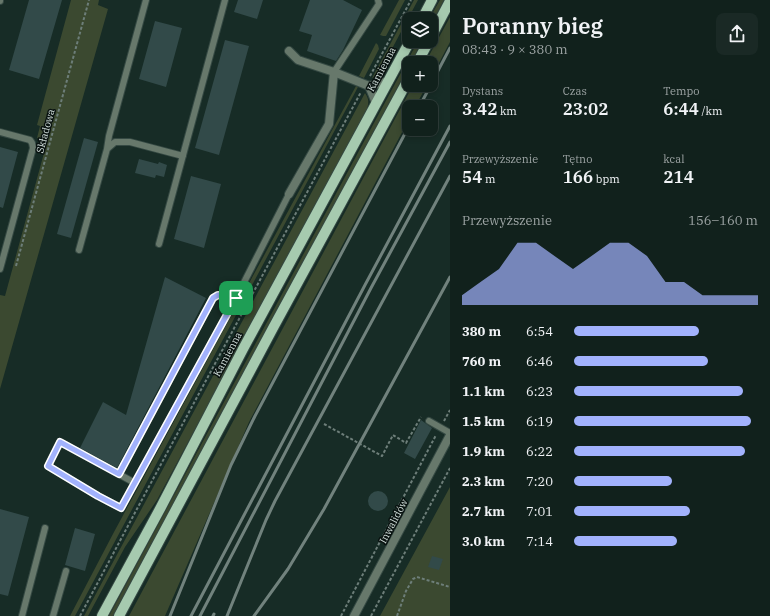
<!DOCTYPE html>
<html lang="pl">
<head>
<meta charset="utf-8">
<style>
	body { margin:0; font-family:"IBM Plex Serif",serif; background:#1a2925; color:#f1f3f6; height:100vh; display:flex; flex-direction:column; font-size:15px; white-space:nowrap }
	* { box-sizing:border-box; margin:0 }
	p { font-size:13px; color:#9ca3a3 }
	.icon { flex:none; width:22px; height:22px; fill:none; stroke:currentColor; stroke-width:2; stroke-linecap:round; stroke-linejoin:round }
	.map { position:relative; flex:1; overflow:hidden }
	.panel { display:flex; flex-direction:column; background:#11211c; width:320px }
	.panel>* { flex:none }
	.buttons { position:absolute; left:402px; top:12px; display:grid; gap:8px }
	.buttons a { display:grid; place-items:center; width:36px; height:36px; border-radius:8px; background:#11211c; box-shadow:0 2px 6px #0003,0 0 0 1px #303e3b; font-size:20px }
	.pin { position:absolute; display:grid; place-items:center; width:34px; height:34px; color:#fff; margin:-17px; border-radius:8px; box-shadow:0 2px 6px #0006 }
	.round { display:grid; place-items:center; flex:none; width:42px; height:42px; border-radius:8px; background:#1a2925 }
	.headline { display:flex; align-items:center; justify-content:space-between; height:68px; padding:0 12px }
	h1 { font-size:22px; font-weight:600; line-height:30px }
	.figures { display:grid; grid-template-columns:repeat(3,1fr); gap:6px; height:68px; padding:4px 12px }
	.figures div { display:grid; align-content:center }
	.figures b { font-size:17px; font-weight:600 }
	.figures small { font-size:11px; font-weight:400 }
	.figures p { font-size:11px }
	.chart { height:112px; padding:8px 12px }
	.chart p { display:flex; justify-content:space-between }
	.chart svg { width:100%; height:72px; margin-top:4px; fill:#a2b2fd; opacity:.7 }
	ul { padding:0 12px; list-style:none; font-size:13px }
	li { display:grid; grid-template-columns:64px 48px 1fr; align-items:center; height:30px }
	li i { height:10px; border-radius:5px; background:#a2b2fd }
	main { display:flex; flex:1; min-height:0 }
	.map>svg:first-child { display:block }
	.green { fill:#3b4930 }
	.building { fill:#324a49 }
	.lines { fill:none; stroke-linecap:round; stroke-linejoin:round }
	.service-casing { stroke:#354943; stroke-width:8 }
	.minor-casing { stroke:#354943; stroke-width:10 }
	.tertiary-casing { stroke:#354943; stroke-width:10 }
	.primary-casing { stroke:#354943; stroke-width:12 }
	.path { stroke:#6d7e79; stroke-width:2; stroke-dasharray:3 2; stroke-linecap:butt }
	.service { stroke:#67786b; stroke-width:6 }
	.minor { stroke:#67786b; stroke-width:8 }
	.tertiary { stroke:#67786b; stroke-width:8 }
	.primary { stroke:#a6caaf; stroke-width:10 }
	.rail { stroke:#71827d; stroke-width:3 }
	.route-casing { stroke:#fff; stroke-width:8 }
	.route { stroke:#a2b2fd; stroke-width:5 }
	.labels { text-anchor:middle; stroke-width:3; stroke-linejoin:round; paint-order:stroke }
	.street-label { font-size:10px; fill:#d4e1dd; stroke:#091210 }
</style>
</head>
<body>
<main>
<div class="map">
<svg width="450" height="616" viewBox="0 0 450 616">
	<rect width="100%" height="100%" fill="#172c26"/>
	<path class="green" d="M71,0H99L98,5L108,9L0,389V295L5,296L47,142L37,138L40,126L37,125Z
		M399,0H405L386,36H383L380,35Z
		M414,0H418L379,73L376,77L372,78Z
		M440,0H444L431,25V19H429Z
		M450,17V42L431,78V63H425Z
		M418,41H422L411,63H409V66L113,616H109Z
		M376,43L378,45L379,49L364,78L359,76Z
		M413,85H427L415,107H409V119L249,422L165,616H129Z
		M356,86L358,87L75,616H70L114,532Z
		M365,93C369,99 369,102 367,109L157,500L125,547L88,616H84Z
		M450,487V616H380Z"/>
	<path class="building" d="M29,0H62L39,79L9,70Z
		M238,0H263L257,19L234,12Z
		M310,0H343L362,10L343,50L336,61L307,51L312,35L299,31Z
		M155,21L182,28L166,87L139,79Z
		M225,40L249,46L219,155L195,148Z
		M84,138L98,142L71,238L57,234Z
		M0,147L18,152L3,208L0,207Z
		M139,159L158,164L159,162L167,165L164,177L156,175L155,178L135,173Z
		M191,176L221,184L204,248L174,239Z
		M165,277L206,298L117,468L80,448L103,402L126,415Z
		M421,420L432,428L415,459L404,453Z
		M368 501a10 10 0 1 1 20 0a10 10 0 1 1-20 0Z
		M0,509L29,517L8,596L0,594Z
		M75,528L95,534L85,571L65,565Z
		M432,556L443,559L439,570L428,567Z"/>
	<g class="lines">
		<defs>
			<path id="service" d="M0,1V0
				M334,72L379,4L378,0
				M0,132L30,140L32,143L33,148L0,269
				M107,149L109,136L146,0
				M159,244L225,0
				M79,250L107,149L115,142H130L183,156
				M429,421L450,433
				M119,474L213,298L218,295L236,297
				M135,483L60,442L48,466L98,496L121,508L233,304L289,194
				M22,616L45,528
				M53,616L66,571"/>
			<path id="minor" d="M289,51L298,60L334,72L369,86L389,81
				M369,86L376,103
				M289,194L329,124L334,72"/>
			<path id="tertiary" d="M354,616L450,435"/>
			<path id="primary" d="M422,19L432,0
				M431,37L450,1
				M417,63L429,41
				M102,616L161,507L243,349L410,41
				M119,616L273,328L409,78"/>
		</defs>
		<use href="#service" class="service-casing"/>
		<use href="#minor" class="minor-casing"/>
		<use href="#tertiary" class="tertiary-casing"/>
		<use href="#primary" class="primary-casing"/>
		<path class="path" d="M370,76L411,0
			M16,266L89,0
			M444,421L450,410
			M324,424L382,456L393,435L406,443L421,417
			M80,616L138,507L361,92
			M341,616L436,435
			M371,616L450,468
			M397,616L406,591L413,579L417,577L450,587"/>
		<use href="#service" class="service"/>
		<use href="#minor" class="minor"/>
		<use href="#tertiary" class="tertiary"/>
		<use href="#primary" class="primary"/>
		<path class="rail" d="M431,84L450,48
			M419,107L431,85
			M170,616L231,465L255,416L409,126
			M191,616L365,285L450,126
			M200,616L371,288L450,142
			M213,616L214,614
			M227,616L266,520L275,501L450,176
			M254,616L288,569L324,509L450,277"/>
	</g>
	<g class="lines">
		<defs>
			<path id="route" d="M218,295L236,298L121,508L98,496L48,466L60,442L119,474L213,298Z"/>
		</defs>
		<use href="#route" class="route-casing"/>
		<use href="#route" class="route"/>
	</g>
	<g class="labels">
		<g class="street-label">
			<text transform="translate(381 69) rotate(-62)" y="4">Kamienna</text>
			<text transform="translate(45 131) rotate(-75)" y="4">Składowa</text>
			<text transform="translate(227 354) rotate(-62)" y="4">Kamienna</text>
			<text transform="translate(393 521) rotate(-62)" y="4">Inwalidów</text>
		</g>
	</g>
</svg>
<div class="buttons">
<a><svg class="icon" aria-label="layers" viewBox="0 0 24 24"><path d="M12 4l9 5-9 5-9-5zM3 14l9 5 9-5"/></svg></a>
<a>+</a>
<a>−</a>
</div>
<div class="pin" style="left:236px;top:298px;background:#1e9e55"><svg class="icon" aria-label="arrive" viewBox="0 0 24 24"><path d="M6 21V4h12l-3 4 3 4H6"/></svg></div>
</div>
<section class="panel">
<div class="headline"><div><h1>Poranny bieg</h1><p>08:43 · 9 × 380 m</p></div><a class="round"><svg class="icon" aria-label="share" viewBox="0 0 24 24"><path d="M12 15V3M7 8l5-5 5 5M5 13v7h14v-7"/></svg></a></div>
<div class="figures">
<div><p>Dystans</p><b>3.42<small> km</small></b></div>
<div><p>Czas</p><b>23:02</b></div>
<div><p>Tempo</p><b>6:44<small> /km</small></b></div>
</div>
<div class="figures">
<div><p>Przewyższenie</p><b>54<small> m</small></b></div>
<div><p>Tętno</p><b>166<small> bpm</small></b></div>
<div><p>kcal</p><b>214</b></div>
</div>
<div class="chart"><p><span>Przewyższenie</span>156–160 m</p>
<svg viewBox="0 0 160 44" preserveAspectRatio="none"><path d="M0 44V38L10 30L20 22L30 6L40 6L50 14L60 22L70 14L80 6L90 6L100 14L110 30L120 30L130 38L140 38L150 38L160 38V44z"/></svg>
</div>
<ul>
<li><b>380 m</b>6:54<i style="width:68%"></i></li>
<li><b>760 m</b>6:46<i style="width:73%"></i></li>
<li><b>1.1 km</b>6:23<i style="width:92%"></i></li>
<li><b>1.5 km</b>6:19<i style="width:96%"></i></li>
<li><b>1.9 km</b>6:22<i style="width:93%"></i></li>
<li><b>2.3 km</b>7:20<i style="width:53%"></i></li>
<li><b>2.7 km</b>7:01<i style="width:63%"></i></li>
<li><b>3.0 km</b>7:14<i style="width:56%"></i></li>
</ul>
</section>
</main>
</body>
</html>
